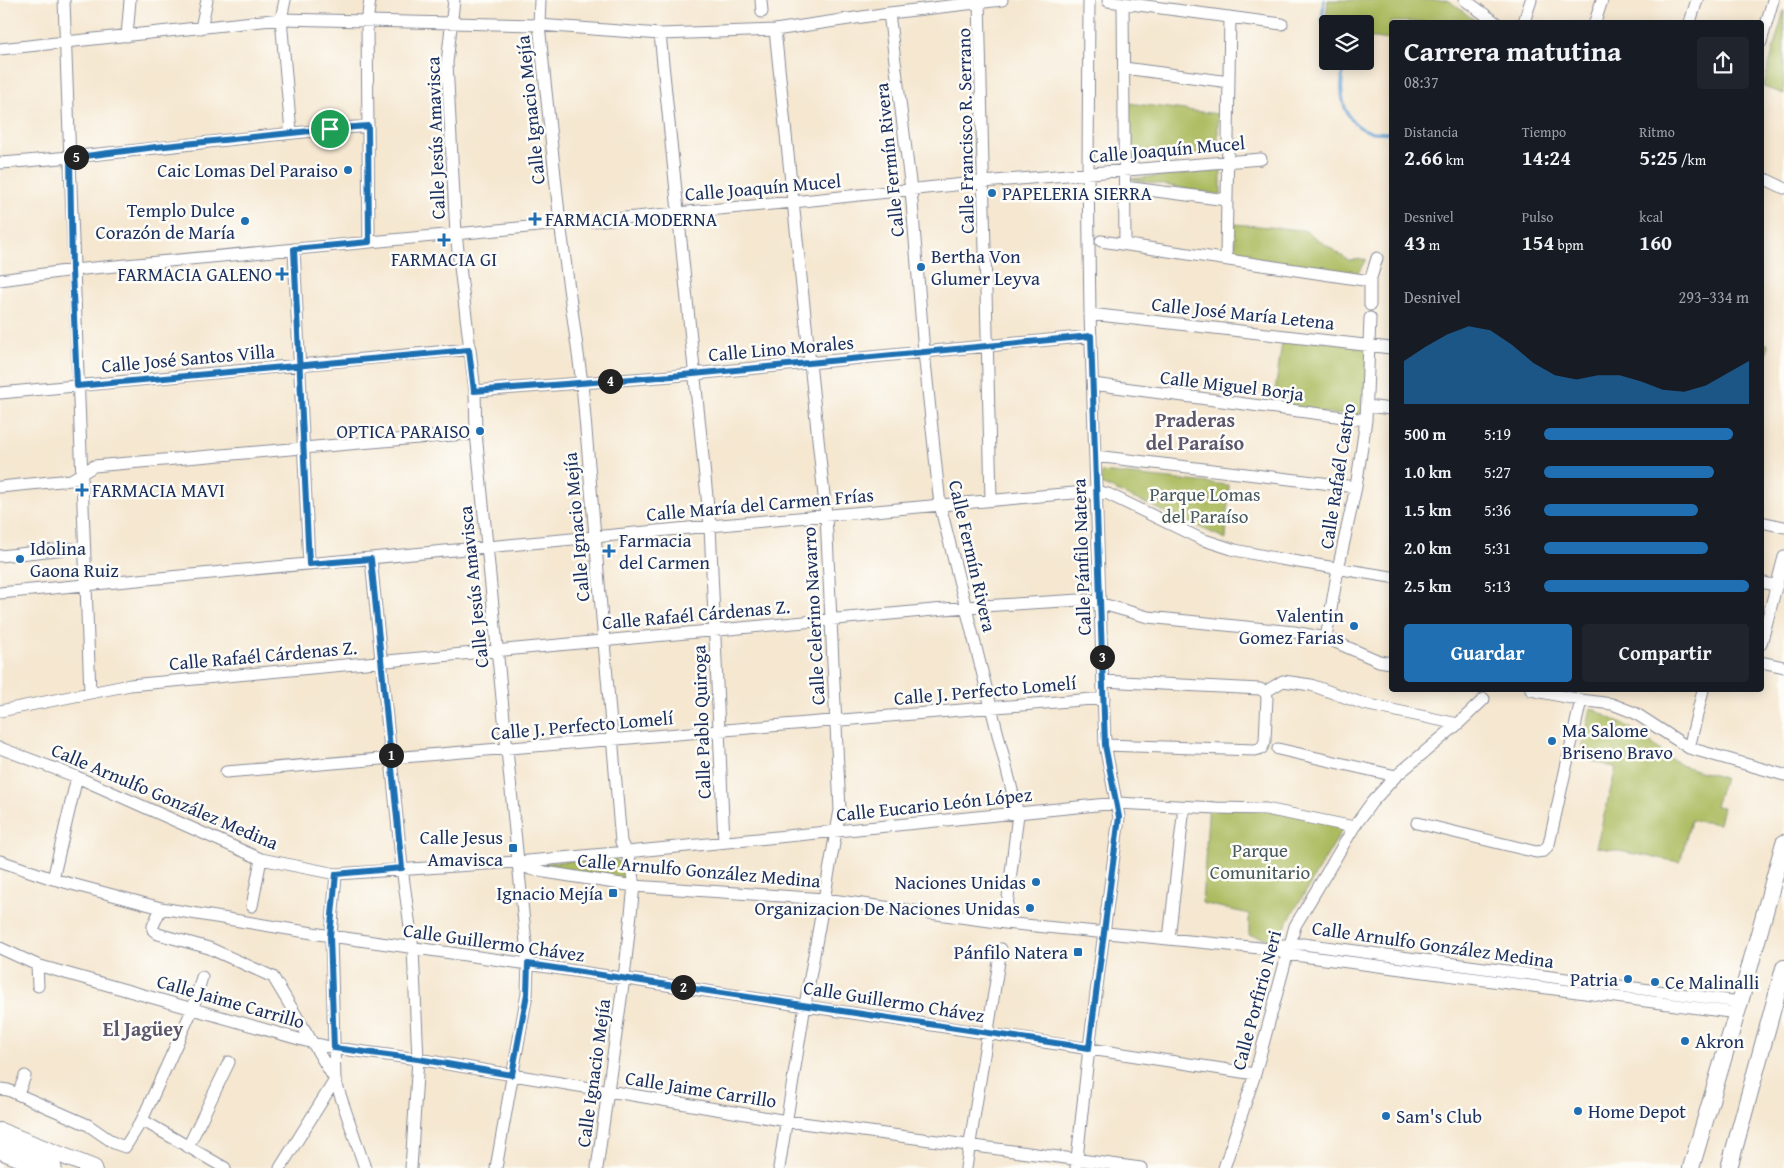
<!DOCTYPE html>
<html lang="es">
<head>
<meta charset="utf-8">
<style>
	body { margin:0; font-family:"Gentium Book Plus",serif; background:#20242c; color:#f1f3f6; height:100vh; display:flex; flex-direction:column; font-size:19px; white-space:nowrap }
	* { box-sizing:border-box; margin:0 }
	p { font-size:16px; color:#9ea1a6 }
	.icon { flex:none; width:28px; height:28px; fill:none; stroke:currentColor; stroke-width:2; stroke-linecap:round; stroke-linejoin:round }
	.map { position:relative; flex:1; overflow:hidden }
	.details { position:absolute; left:1389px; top:20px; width:375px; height:672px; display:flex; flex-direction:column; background:#171b24; border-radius:5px; box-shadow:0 2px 12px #0003 }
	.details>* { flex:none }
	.buttons { position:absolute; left:1319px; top:15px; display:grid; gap:10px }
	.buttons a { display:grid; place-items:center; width:55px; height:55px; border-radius:5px; background:#171b24; box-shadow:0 2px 12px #0003; font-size:25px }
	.pin { position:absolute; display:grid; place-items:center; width:42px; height:42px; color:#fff; margin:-21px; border:2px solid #fff; border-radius:50%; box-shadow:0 1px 5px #0007 }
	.km { position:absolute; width:25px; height:25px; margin:-12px; border-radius:50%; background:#222; color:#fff; font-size:14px; line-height:25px; text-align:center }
	.round { display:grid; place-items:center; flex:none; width:52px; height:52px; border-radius:5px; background:#20242c }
	.head { display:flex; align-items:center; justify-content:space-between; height:85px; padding:0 15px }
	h1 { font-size:28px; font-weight:700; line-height:38px }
	.metrics { display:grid; grid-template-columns:repeat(3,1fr); gap:8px; height:85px; padding:5px 15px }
	.metrics div { display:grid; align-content:center }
	.metrics b { font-size:21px; font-weight:700 }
	.metrics small { font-size:14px; font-weight:400 }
	.metrics p { font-size:14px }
	.chart { height:140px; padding:10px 15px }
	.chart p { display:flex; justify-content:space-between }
	.chart svg { width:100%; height:90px; margin-top:5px; fill:#1f6fb2; opacity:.7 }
	.action { display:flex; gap:10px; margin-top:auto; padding:10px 15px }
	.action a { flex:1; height:58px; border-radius:5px; background:#1f6fb2; color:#fff; font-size:20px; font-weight:700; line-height:58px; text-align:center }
	.action a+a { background:#20242c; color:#f1f3f6 }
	ul { padding:0 15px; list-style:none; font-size:16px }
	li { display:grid; grid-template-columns:80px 60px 1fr; align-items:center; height:38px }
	li i { height:12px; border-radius:6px; background:#1f6fb2 }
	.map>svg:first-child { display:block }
	.green { fill:#acbb5e; stroke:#64755e }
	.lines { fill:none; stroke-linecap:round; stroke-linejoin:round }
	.stream { stroke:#619fd3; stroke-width:3 }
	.street-casing { stroke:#888b97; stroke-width:13 }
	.secondary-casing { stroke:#888b97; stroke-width:18 }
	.highway-casing { stroke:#888b97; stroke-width:23 }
	.street { stroke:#fff; stroke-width:11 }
	.secondary { stroke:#fff; stroke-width:16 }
	.highway { stroke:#fff; stroke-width:21 }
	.route-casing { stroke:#fff; stroke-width:10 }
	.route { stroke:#1f6fb2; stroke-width:6 }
	.poi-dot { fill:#1f6fb2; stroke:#fdfcf7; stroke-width:2 }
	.labels { text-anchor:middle; stroke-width:5; stroke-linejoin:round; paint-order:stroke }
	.street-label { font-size:19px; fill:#1b2f5e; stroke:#fdfcf7 }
	.poi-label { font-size:19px; fill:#1b2f5e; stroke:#fdfcf7; text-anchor:end }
	.park-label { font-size:19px; fill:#46595e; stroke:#fdfcf7 }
	.neighbourhood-label { font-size:20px; font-weight:bold; fill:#5c576d; stroke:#fdfcf7 }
</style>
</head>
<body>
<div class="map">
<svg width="1784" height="1168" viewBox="0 0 1784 1168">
	<rect width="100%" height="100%" fill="#fdfcf7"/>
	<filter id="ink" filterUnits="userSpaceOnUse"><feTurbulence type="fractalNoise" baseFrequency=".02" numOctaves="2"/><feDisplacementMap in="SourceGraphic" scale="10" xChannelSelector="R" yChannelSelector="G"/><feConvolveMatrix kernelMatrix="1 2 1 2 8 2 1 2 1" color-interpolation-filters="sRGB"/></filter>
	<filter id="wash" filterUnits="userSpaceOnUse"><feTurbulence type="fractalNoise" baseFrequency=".0096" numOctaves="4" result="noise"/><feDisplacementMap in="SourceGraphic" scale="20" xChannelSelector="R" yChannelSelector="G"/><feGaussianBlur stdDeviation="1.12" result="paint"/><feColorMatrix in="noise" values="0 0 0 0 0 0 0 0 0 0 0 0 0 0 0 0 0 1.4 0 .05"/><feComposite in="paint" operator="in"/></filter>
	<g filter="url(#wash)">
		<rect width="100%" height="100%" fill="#f5e7d0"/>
		<path class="green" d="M1328,0H1448L1477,22H1391V40L1365,37V24H1338L1326,17Z
			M1784,10V94L1763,87Z
			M1128,103L1218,114V153L1128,161Z
			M1221,170V195L1130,179Z
			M1235,224L1304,230L1348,260L1366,259L1357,275L1235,256Z
			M1283,336L1367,346L1366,418L1273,406Z
			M1761,343L1768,344L1761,392Z
			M1102,472L1229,485L1226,539L1101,484Z
			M1591,708L1642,734L1665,755L1683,766L1724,778L1715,806L1723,807L1719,824L1691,820L1680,862L1596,847L1616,768L1580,757Z
			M1209,802L1347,822L1288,921L1279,941L1249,935V914L1202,903Z
			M614,857L622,866L625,879L549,869L543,863Z"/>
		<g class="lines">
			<path class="stream" d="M1324,0L1322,20L1326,33L1328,34
				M1348,61C1348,68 1342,72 1342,79C1340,100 1346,124 1368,131C1374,133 1384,132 1391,133"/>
		</g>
	</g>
	<g filter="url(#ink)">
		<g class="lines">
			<defs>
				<path id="street" d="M64,0C72,231 81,462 90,692
					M285,0L281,19L291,132
					M454,0L447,63L456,234L475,391L476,433L528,964L527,994L496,1168
					M540,0L539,25L560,223L582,383L621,842L630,861L634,886L624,978L597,1168
					M761,0L762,12
					M979,0L991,500
					M1465,0L1495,22
					M1108,1L1282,24
					M1123,3L1125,244
					M889,13L911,190L924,352L940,505L1018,814L1005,923
					M1524,22L1531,0
					M1595,22L1602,0
					M1690,22L1697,0
					M201,28L207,0
					M775,30L826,515L840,810L805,1005L779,1168
					M660,34L710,526L724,842
					M127,36L130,0
					M1761,42L1773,0
					M0,49L281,19L539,25L660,34L775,30L889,13L1002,0
					M1124,68L1229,82
					M0,163C123,154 245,136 368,126
					M1761,177L1784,188
					M1124,187L1227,200
					M1101,241L1370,281
					M369,242L367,22L370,0
					M294,249L309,564
					M1226,259L1230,17
					M0,280L73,270L793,202L983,182L1261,159
					M1370,305V281L1377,258
					M1090,314L1391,348
					M1093,384L1366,420
					M475,391L672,376L1091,336
					M0,393L469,349
					M1367,406L1391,409
					M1095,456L1356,487
					M0,487L71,480L94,466L476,433
					M1761,522L1784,527
					M0,556L84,547
					M371,559L402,868L413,949L418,1059L411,1168
					M1761,582L1777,586
					M0,593L710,526L1096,491L1108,494L1201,539L1235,550L1280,559L1391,577
					M1326,638L1338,569L1356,487L1366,420L1370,318
					M1761,644L1784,557
					M1761,662L1784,667
					M1103,681L1260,689L1265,692
					M1531,690L1581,700L1612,704L1635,713L1689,748L1784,775
					M1265,692L1283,681L1311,685L1364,704L1458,724
					M0,711L130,685L966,607L1080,600H1088L1148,617L1294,632L1326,638L1379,661L1391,663
					M1105,745L1255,750L1262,748L1265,741L1267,697L1265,692
					M0,748L77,777L261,859L336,874L517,862L627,852L1117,803L1216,808L1266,809L1354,827
					M1689,748L1703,690
					M1278,749L1396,776
					M226,772L1104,698
					M1417,823L1536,852L1544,851L1549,844L1581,700
					M0,861L53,879L161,908L331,936L528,964L1255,1074
					M517,862L530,869L545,872L634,886L824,899L1005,923L1270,949L1287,954L1737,1013
					M53,879L77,777
					M252,906L261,859
					M161,908L153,926V930L158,934L209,948L273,977L335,1080L365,1168
					M1169,939L1184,807
					M1283,945L1303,944L1740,1002
					M0,948L37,965L313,1043L334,1048L418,1059L787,1121L1141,1168
					M37,965L38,986
					M0,1089L8,1090L88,1125L114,1143L125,1147L142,1120L193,1008L202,977
					M18,1094L25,1076
					M142,1120L225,1168
					M188,1147L229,1062
					M280,1168L335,1080L331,936L336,874
					M966,1168L1001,949
					M1076,1168L1089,1048L1119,817L1105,745L1100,604L1090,314L1088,173L1089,0
					M1224,1168L1255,1074L1295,926L1354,827L1372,802L1396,776L1458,724L1484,699"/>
				<path id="secondary" d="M0,1131L94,1168
					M1691,1168L1740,1002L1784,843
					M1729,1168L1784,968"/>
				<path id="highway" d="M0,1148L51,1168"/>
			</defs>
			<use href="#street" class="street-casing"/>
			<use href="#secondary" class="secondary-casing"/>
			<use href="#highway" class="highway-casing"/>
			<use href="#street" class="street"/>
			<use href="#secondary" class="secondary"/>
			<use href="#highway" class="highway"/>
		</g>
	</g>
	<g class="lines" filter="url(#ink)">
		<defs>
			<path id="route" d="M330,129L368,126L369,242L294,249C299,354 304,459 309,564L371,559L402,868L336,874L330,936L334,1048L418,1059L512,1075L527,994L528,964L1089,1048L1119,817L1105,745L1091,336L672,376L474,391L469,350C339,362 208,374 77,386L72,270L70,158L156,147L330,129"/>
		</defs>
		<use href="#route" class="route-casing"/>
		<use href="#route" class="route"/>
	</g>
	<g class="poi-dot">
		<circle cx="348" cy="170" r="5"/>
		<circle cx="992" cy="193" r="5"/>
		<path d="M532.5 211.5h5v5h5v5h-5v5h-5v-5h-5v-5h5z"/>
		<circle cx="245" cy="221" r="5"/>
		<path d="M441.5 232.5h5v5h5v5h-5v5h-5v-5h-5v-5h5z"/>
		<circle cx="921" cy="267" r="5"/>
		<path d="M279.5 266.5h5v5h5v5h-5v5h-5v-5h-5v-5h5z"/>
		<circle cx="480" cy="431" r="5"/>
		<path d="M79.5 482.5h5v5h5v5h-5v5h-5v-5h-5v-5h5z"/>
		<path d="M606.5 543.5h5v5h5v5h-5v5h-5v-5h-5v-5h5z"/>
		<circle cx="20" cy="559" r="5"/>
		<circle cx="1354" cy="626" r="5"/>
		<circle cx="1552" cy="741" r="5"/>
		<rect x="508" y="843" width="10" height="10" rx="2.5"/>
		<circle cx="1036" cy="882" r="5"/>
		<rect x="608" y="888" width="10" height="10" rx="2.5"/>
		<circle cx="1030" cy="908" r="5"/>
		<rect x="1073" y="947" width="10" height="10" rx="2.5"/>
		<circle cx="1628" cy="979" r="5"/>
		<circle cx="1655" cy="982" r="5"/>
		<circle cx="1685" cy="1041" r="5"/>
		<circle cx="1578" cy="1111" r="5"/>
		<circle cx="1386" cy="1116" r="5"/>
	</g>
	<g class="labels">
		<g class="street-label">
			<text transform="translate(530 110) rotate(-96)" y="7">Calle Ignacio Mejía</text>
			<text transform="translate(965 131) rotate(-91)" y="7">Calle Francisco R. Serrano</text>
			<text transform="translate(435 138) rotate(-92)" y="7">Calle Jesús Amavisca</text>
			<text transform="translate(1167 149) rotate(-5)" y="7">Calle Joaquín Mucel</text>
			<text transform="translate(889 160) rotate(-96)" y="7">Calle Fermín Rivera</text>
			<text transform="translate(763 187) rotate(-5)" y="7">Calle Joaquín Mucel</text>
			<text transform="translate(1243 313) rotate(6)" y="7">Calle José María Letena</text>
			<text transform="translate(781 348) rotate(-5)" y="7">Calle Lino Morales</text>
			<text transform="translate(188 358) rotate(-5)" y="7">Calle José Santos Villa</text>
			<text transform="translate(1232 385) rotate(7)" y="7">Calle Miguel Borja</text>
			<text transform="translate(1337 476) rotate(-81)" y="7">Calle Rafaél Castro</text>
			<text transform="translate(760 504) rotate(-5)" y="7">Calle María del Carmen Frías</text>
			<text transform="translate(576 527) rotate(-95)" y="7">Calle Ignacio Mejía</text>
			<text transform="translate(973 556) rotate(77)" y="7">Calle Fermín Rivera</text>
			<text transform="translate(1081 557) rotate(-92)" y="7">Calle Pánfilo Natera</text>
			<text transform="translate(473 587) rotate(-96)" y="7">Calle Jesús Amavisca</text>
			<text transform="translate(696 614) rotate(-5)" y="7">Calle Rafaél Cárdenas Z.</text>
			<text transform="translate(813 616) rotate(-93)" y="7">Calle Celerino Navarro</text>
			<text transform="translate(263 655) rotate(-5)" y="7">Calle Rafaél Cárdenas Z.</text>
			<text transform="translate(985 690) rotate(-5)" y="7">Calle J. Perfecto Lomelí</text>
			<text transform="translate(701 722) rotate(-92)" y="7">Calle Pablo Quiroga</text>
			<text transform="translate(582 725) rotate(-5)" y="7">Calle J. Perfecto Lomelí</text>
			<text transform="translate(165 796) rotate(23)" y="7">Calle Arnulfo González Medina</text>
			<text transform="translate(934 804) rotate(-6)" y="7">Calle Eucario León López</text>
			<text transform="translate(699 870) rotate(5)" y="7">Calle Arnulfo González Medina</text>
			<text transform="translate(494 942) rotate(8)" y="7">Calle Guillermo Chávez</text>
			<text transform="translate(1433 944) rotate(8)" y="7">Calle Arnulfo González Medina</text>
			<text transform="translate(1256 1000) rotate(-75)" y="7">Calle Porfirio Neri</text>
			<text transform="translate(231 1001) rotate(16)" y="7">Calle Jaime Carrillo</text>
			<text transform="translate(894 1001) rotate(9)" y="7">Calle Guillermo Chávez</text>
			<text transform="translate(593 1073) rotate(-82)" y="7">Calle Ignacio Mejía</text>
			<text transform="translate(701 1089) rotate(9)" y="7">Calle Jaime Carrillo</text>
		</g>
		<g class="poi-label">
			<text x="338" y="177">Caic Lomas Del Paraiso</text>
			<text x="1002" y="200" text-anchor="start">PAPELERIA SIERRA</text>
			<text x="235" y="217">Templo Dulce<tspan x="235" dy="22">Corazón de María</tspan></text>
			<text x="545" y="226" text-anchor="start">FARMACIA MODERNA</text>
			<text x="931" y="263" text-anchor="start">Bertha Von<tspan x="931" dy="22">Glumer Leyva</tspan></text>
			<text x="444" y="266" text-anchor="middle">FARMACIA GI</text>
			<text x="272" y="281">FARMACIA GALENO</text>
			<text x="470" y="438">OPTICA PARAISO</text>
			<text x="92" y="497" text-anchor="start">FARMACIA MAVI</text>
			<text x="619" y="547" text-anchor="start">Farmacia<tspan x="619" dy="22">del Carmen</tspan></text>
			<text x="30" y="555" text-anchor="start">Idolina<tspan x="30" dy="22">Gaona Ruiz</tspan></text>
			<text x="1344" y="622">Valentin<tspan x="1344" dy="22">Gomez Farias</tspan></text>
			<text x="1562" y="737" text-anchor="start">Ma Salome<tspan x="1562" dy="22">Briseno Bravo</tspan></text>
			<text x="503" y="844">Calle Jesus<tspan x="503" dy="22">Amavisca</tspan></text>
			<text x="1026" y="889">Naciones Unidas</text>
			<text x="603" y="900">Ignacio Mejía</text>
			<text x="1020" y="915">Organizacion De Naciones Unidas</text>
			<text x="1068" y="959">Pánfilo Natera</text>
			<text x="1618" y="986">Patria</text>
			<text x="1665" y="989" text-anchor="start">Ce Malinalli</text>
			<text x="1695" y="1048" text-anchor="start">Akron</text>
			<text x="1588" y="1118" text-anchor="start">Home Depot</text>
			<text x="1396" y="1123" text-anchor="start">Sam's Club</text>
		</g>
		<g class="park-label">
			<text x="1205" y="501">Parque Lomas<tspan x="1205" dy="22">del Paraíso</tspan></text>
			<text x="1260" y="857">Parque<tspan x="1260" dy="22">Comunitario</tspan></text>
		</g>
		<g class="neighbourhood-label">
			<text x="1195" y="427">Praderas<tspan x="1195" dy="23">del Paraíso</tspan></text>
			<text x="143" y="1036">El Jagüey</text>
		</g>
	</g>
</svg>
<div class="buttons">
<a><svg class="icon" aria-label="layers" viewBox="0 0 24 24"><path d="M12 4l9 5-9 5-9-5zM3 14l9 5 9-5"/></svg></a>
</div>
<div class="pin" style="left:330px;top:129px;background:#1e9e55"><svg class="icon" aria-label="arrive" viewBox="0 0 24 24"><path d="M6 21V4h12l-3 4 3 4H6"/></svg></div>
<b class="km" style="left:391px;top:755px">1</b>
<b class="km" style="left:683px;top:987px">2</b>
<b class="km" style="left:1102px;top:657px">3</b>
<b class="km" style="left:610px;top:381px">4</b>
<b class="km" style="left:76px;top:157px">5</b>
<section class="details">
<div class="head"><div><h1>Carrera matutina</h1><p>08:37</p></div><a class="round"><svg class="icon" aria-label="share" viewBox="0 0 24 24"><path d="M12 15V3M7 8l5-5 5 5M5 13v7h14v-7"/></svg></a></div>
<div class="metrics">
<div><p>Distancia</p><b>2.66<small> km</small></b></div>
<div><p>Tiempo</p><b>14:24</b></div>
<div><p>Ritmo</p><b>5:25<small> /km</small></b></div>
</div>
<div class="metrics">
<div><p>Desnivel</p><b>43<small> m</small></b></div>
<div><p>Pulso</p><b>154<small> bpm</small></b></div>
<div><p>kcal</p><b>160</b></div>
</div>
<div class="chart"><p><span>Desnivel</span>293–334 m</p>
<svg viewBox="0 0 160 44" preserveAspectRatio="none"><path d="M0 44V23L10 16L20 10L30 6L40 8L50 15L60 24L70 30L80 32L90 30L100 30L110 33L120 37L130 38L140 35L150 29L160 23V44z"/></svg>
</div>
<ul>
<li><b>500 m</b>5:19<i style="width:92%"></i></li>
<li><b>1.0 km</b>5:27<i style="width:83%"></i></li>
<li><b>1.5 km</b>5:36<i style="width:75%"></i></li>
<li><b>2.0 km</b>5:31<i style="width:80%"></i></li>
<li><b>2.5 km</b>5:13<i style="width:100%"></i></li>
</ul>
<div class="action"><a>Guardar</a><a>Compartir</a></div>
</section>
</div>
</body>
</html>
